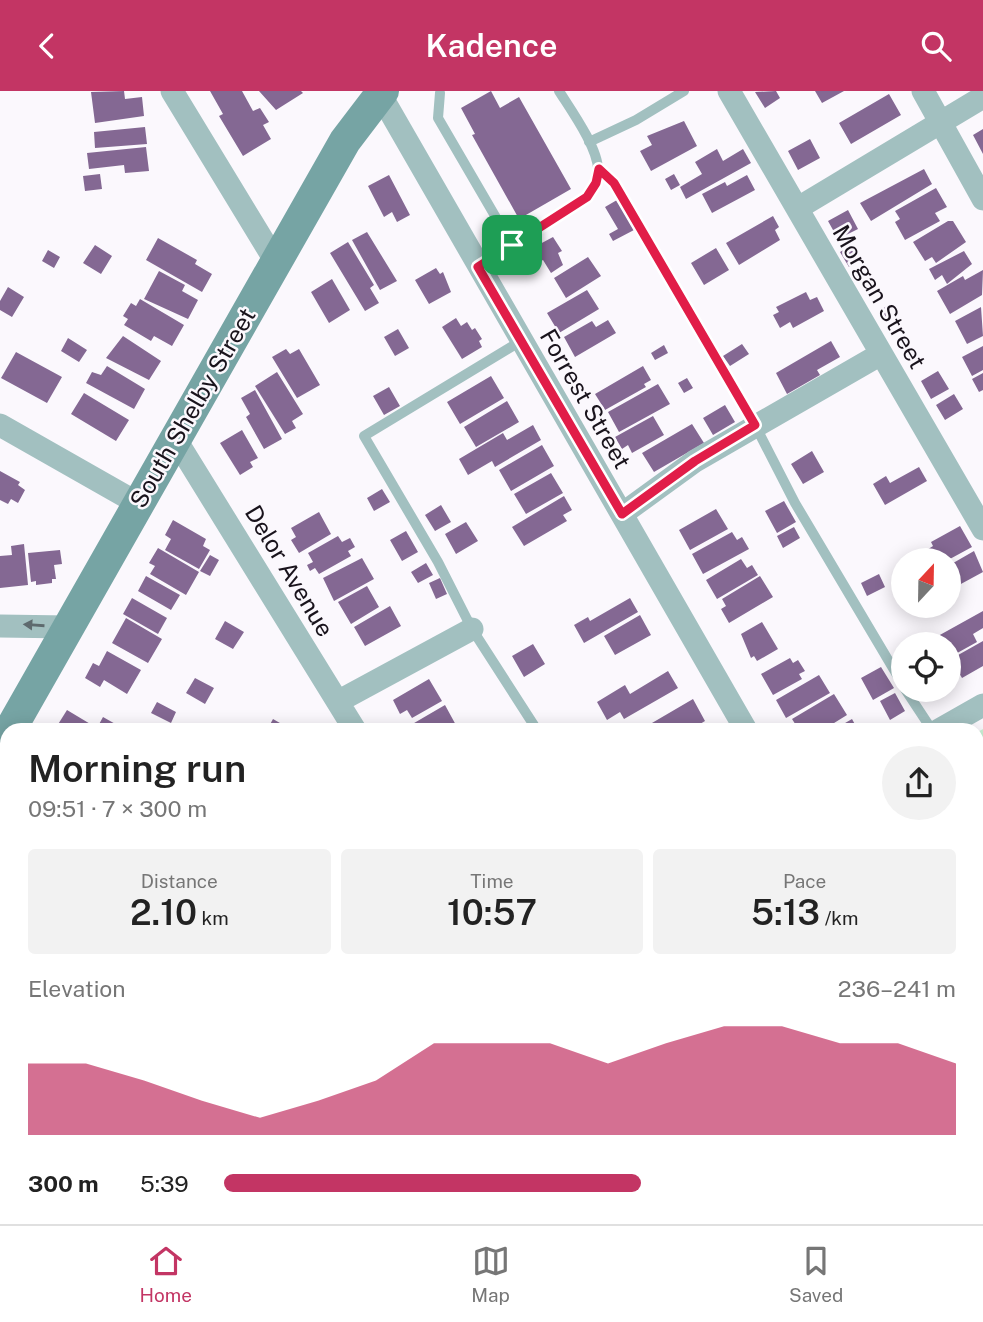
<!DOCTYPE html>
<html lang="en">
<head>
<meta charset="utf-8">
<style>
	body { margin:0; font-family:"Public Sans",sans-serif; background:#f2f2f2; color:#222; height:100vh; display:flex; flex-direction:column; font-size:26px; white-space:nowrap }
	* { box-sizing:border-box; margin:0 }
	p { font-size:23px; color:#767676 }
	.icon { flex:none; width:38px; height:38px; fill:none; stroke:currentColor; stroke-width:2; stroke-linecap:round; stroke-linejoin:round }
	.map { position:relative; flex:1; overflow:hidden }
	.panel { position:absolute; left:0px; top:632px; width:984px; height:502px; display:flex; flex-direction:column; background:#fff; border-radius:21px 21px 0 0; box-shadow:0 4px 18px #0003 }
	.panel>* { flex:none }
	.needle { width:46px; rotate:22deg }
	.fabs { position:absolute; left:891px; top:457px; display:grid; gap:14px }
	.fabs a { display:grid; place-items:center; width:70px; height:70px; border-radius:50%; background:#fff; box-shadow:0 4px 18px #0003; font-size:35px }
	.pin { position:absolute; display:grid; place-items:center; width:60px; height:60px; color:#fff; margin:-30px; border-radius:14px; box-shadow:0 4px 10px #0006 }
	.round { display:grid; place-items:center; flex:none; width:74px; height:74px; border-radius:37px; background:#f2f2f2 }
	.summary { display:flex; align-items:center; justify-content:space-between; height:119px; padding:0 28px }
	h1 { font-size:38px; font-weight:600; line-height:52px }
	.stats { display:grid; grid-template-columns:repeat(3,1fr); gap:10px; height:119px; padding:7px 28px }
	.stats div { display:grid; align-content:center; border-radius:7px; background:#f2f2f2; text-align:center }
	.stats b { font-size:35px; font-weight:600 }
	.stats small { font-size:19px; font-weight:400 }
	.stats p { font-size:19px }
	.chart { height:196px; padding:14px 28px }
	.chart p { display:flex; justify-content:space-between }
	.chart svg { width:100%; height:126px; margin-top:7px; fill:#c33564; opacity:.7 }
	ul { padding:0 28px; list-style:none; font-size:23px }
	li { display:grid; grid-template-columns:112px 84px 1fr; align-items:center; height:52px }
	li i { height:18px; border-radius:9px; background:#c33564 }
	header { display:flex; justify-content:space-between; align-items:center; height:91px; padding:0 28px; background:#c33564; color:#fff; font-size:32px; font-weight:600 }
	.tab-bar { display:flex; justify-content:space-around; align-items:center; height:98px; border-top:2px solid #e0e0e0; background:#fff; font-size:19px; color:#767676 }
	.tab-bar a { display:grid; justify-items:center; gap:4px }
	.tab-bar .active { color:#c33564 }
	.map>svg:first-child { display:block }
	.green { fill:#ccf3d7 }
	.building { fill:#846893 }
	.lines { fill:none; stroke-linecap:round; stroke-linejoin:round }
	.service { stroke:#a2c0c0; stroke-width:10 }
	.minor { stroke:#a2c0c0; stroke-width:23 }
	.secondary { stroke:#76a4a4; stroke-width:32 }
	.oneway { fill:#5e6a6e }
	.route-casing { stroke:#fff; stroke-width:14 }
	.route { stroke:#e11d48; stroke-width:9 }
	.labels { text-anchor:middle; stroke-width:5; stroke-linejoin:round; paint-order:stroke }
	.street-label { font-size:24px; fill:#19131c; stroke:#fbf8fd }
</style>
</head>
<body>
<header><svg class="icon" aria-label="back" viewBox="0 0 24 24"><path d="M15 5l-7 7 7 7"/></svg>Kadence<svg class="icon" aria-label="search" viewBox="0 0 24 24"><circle cx="10" cy="10" r="6"/><path d="M15 15l6 6"/></svg></header>
<div class="map">
<svg width="983" height="1133" viewBox="0 0 983 1133">
	<rect width="100%" height="100%" fill="#fbf8fd"/>
	<path class="green" d="M983,638V719L977,708L976,642Z"/>
	<path class="building" d="M124,0L125,8L142,6L144,25L95,32L91,1Z
		M210,0H242L253,20L260,17L269,31L263,34L271,48L243,65L219,25L223,23Z
		M259,0H301L303,2L276,19Z
		M491,0L500,17L519,6L571,98L519,128L472,44L475,43L461,17Z
		M776,0L780,7L765,17L755,1Z
		M815,0H844L822,12Z
		M889,3L901,24L851,53L839,32Z
		M684,30L697,55L651,80L640,60L652,54L647,45Z
		M145,36L147,53L95,57L94,41Z
		M983,38V63L973,44Z
		M810,48L820,67L798,79L788,60Z
		M146,56L149,80L125,82L124,74L89,78L87,62Z
		M717,58L723,70L743,58L751,72L686,108L680,96L702,83L695,71Z
		M924,78L932,93L871,130L860,112Z
		M100,83L102,98L85,100L83,85Z
		M674,83L680,94L671,99L665,88Z
		M389,84L410,124L397,131L392,121L384,126L368,95Z
		M747,84L755,99L712,122L702,103L725,91L727,95Z
		M936,97L947,116L935,122L940,130L905,149L895,131L900,128L895,120Z
		M617,109L634,139L613,150L609,143L618,138L605,116Z
		M848,119L858,138L838,148L828,130Z
		M773,125L779,136L775,139L780,149L739,174L726,152Z
		M948,130H953L966,151L936,172L932,166L925,170L913,151Z
		M367,141L397,190L380,199L352,149Z
		M553,146L562,160L558,162L563,174L551,182L543,169L519,183L512,168Z
		M158,147L197,169L195,173L212,183L202,201L146,169Z
		M348,151L374,194L370,197L379,212L365,220L330,162Z
		M95,154L112,165L101,183L83,172Z
		M850,155L858,171L849,176L840,161Z
		M716,157L729,179L704,194L691,172Z
		M48,159L60,166L54,177L42,170Z
		M964,160L972,173L947,193L942,184L935,189L929,178Z
		M588,166L601,185L566,207L554,187Z
		M436,177L440,183L443,181L451,201L429,213L415,189Z
		M983,179L982,204L950,223L937,200L963,185L965,189Z
		M159,180L185,194L182,200L198,209L188,228L144,208Z
		M332,188L350,219L329,232L311,201Z
		M8,196L24,206L12,226L0,219V210Z
		M587,199L599,218L559,242L547,222Z
		M806,201L810,209L817,206L824,220L793,237L790,231L780,237L773,224L779,221L776,216Z
		M140,208L184,234L172,255L154,245L151,250L124,234L128,228L123,225L131,212L136,215Z
		M887,215L894,226L886,230L880,219Z
		M981,216L983,245L967,253L955,230Z
		M456,227L461,235L467,231L472,239L475,237L482,248L479,250L482,256L462,268L442,236Z
		M608,229L616,242L575,266L564,246L592,230L596,236Z
		M398,238L409,257L395,265L384,246Z
		M123,245L161,270L149,289L106,267Z
		M68,247L87,259L79,271L61,260Z
		M831,250L840,266L817,279L820,284L787,303L776,282Z
		M742,253L749,263L730,275L723,265Z
		M664,254L668,262L655,269L651,262Z
		M983,255V279L972,285L962,266Z
		M286,258L290,263L299,258L320,294L297,307L272,266Z
		M16,261L62,286L47,312L1,287Z
		M107,275L145,298L134,318L86,292L92,281L101,284Z
		M643,275L651,289L644,293L646,296L605,319L595,303Z
		M938,280L949,298L931,308L921,290Z
		M277,281L303,323L292,330L296,337L285,343L255,295Z
		M983,282V299L979,301L972,288Z
		M491,285L504,307L460,333L447,311Z
		M687,287L693,297L684,302L678,292Z
		M658,293L670,313L619,341L608,321Z
		M389,296L400,315L384,324L373,305Z
		M255,299L282,348L264,358L246,326L250,323L241,307Z
		M84,302L129,329L116,350L71,323Z
		M954,303L963,318L945,329L936,314Z
		M507,310L519,331L476,356L464,336Z
		M725,314L735,331L713,344L703,327Z
		M653,325L664,344L632,362L628,354L622,358L615,346Z
		M692,333L704,352L654,381L642,362Z
		M533,334L541,349L495,376L492,370L468,384L459,368L503,342L507,349Z
		M242,339L258,367L250,371L253,376L240,384L220,352Z
		M542,354L554,375L511,400L499,379Z
		M812,360L824,381L803,393L791,373Z
		M919,376L927,390L885,414L873,393L886,385L890,392Z
		M0,380L20,391L18,394L25,399L18,412L11,408L8,413L0,409Z
		M551,382L563,402L526,423L514,403Z
		M382,398L390,411L374,420L367,407Z
		M564,405L572,419L563,424L567,430L524,455L512,436Z
		M784,410L796,431L777,442L765,420Z
		M441,414L451,431L435,440L425,424Z
		M716,418L728,438L690,459L679,439Z
		M319,421L331,443L299,462L291,449L296,446L291,437Z
		M173,429L206,448L203,455L210,459L199,478L165,459L171,448L165,444Z
		M466,431L478,450L456,463L445,443Z
		M960,435L972,456L948,469H922L919,464L933,455L931,451Z
		M794,436L800,447L783,457L777,445Z
		M406,440L418,461L402,470L390,449Z
		M732,441L737,449L742,446L749,458L703,483L692,463Z
		M338,445L342,451L350,447L355,456L348,460L351,465L319,483L315,477L310,480L307,474L313,471L308,462Z
		M24,453L28,494L0,497V465L12,464L11,455Z
		M158,457L199,481L186,504L150,483L155,475L149,472Z
		M60,459L62,473L54,474L56,488H52V492L36,494V490L31,491L28,462Z
		M974,460L983,481L948,500V475Z
		M210,464L219,469L210,485L200,480Z
		M362,467L374,488L334,510L323,487Z
		M741,468L747,477L752,474L758,484L717,508L706,489Z
		M426,472L433,484L418,492L411,481Z
		M879,483L885,496L867,505L861,492Z
		M146,485L180,504L171,519L138,500Z
		M760,485L773,506L729,532L721,518L726,515L722,508Z
		M440,487L447,503L436,508L429,492Z
		M367,495L379,516L351,533L338,511Z
		M132,507L167,527L158,543L123,523Z
		M630,507L638,521L584,552L574,534L588,526L590,530Z
		M390,515L401,535L365,555L354,536Z
		M983,520V537L973,543L977,551L950,566L948,553H943L938,545Z
		M640,524L651,544L615,564L604,545Z
		M126,527L162,548L148,572L112,552Z
		M225,530L244,541L233,558L215,548Z
		M762,531L778,558L757,570L754,565L751,567L741,543Z
		M983,550V575L962,587L951,568Z
		M533,553L545,573L524,586L512,565Z
		M107,560L141,579L127,603L104,589L100,596L85,587L93,572L99,575Z
		M790,567L793,572L798,569L805,580L799,583L802,588L773,604L761,583Z
		M881,576L894,597L873,609L861,587Z
		M668,580L678,597L624,628L620,621L607,629L597,611L625,594L630,603Z
		M819,584L830,602L786,627L776,609Z
		M195,587L214,597L205,613L186,602Z
		M429,588L442,610L412,627L407,619L400,623L393,609Z
		M895,602L905,620L890,629L880,610Z
		M834,603L847,624L826,637L823,633L813,639H799L792,628Z
		M693,608L705,630L690,639H640Z
		M157,611L176,621L171,632L151,622Z
		M445,614L457,636L452,639H412L409,635Z
		M67,619L97,637L103,626L126,639H64L57,635Z
		M273,628L292,639H267Z
		M852,628L858,639H833Z
		M0,743L7,747V774L0,770Z
		M0,776L7,781V796L3,803Z
		M0,807L7,811V833L0,829Z
		M0,839L7,843L6,860L0,857Z
		M983,893V910L976,914V897Z
		M983,924V952L976,956V928Z
		M983,1120V1133H959L976,1127Z
		M495,1127H521L522,1133H496Z
		M524,1127H550L552,1133H525Z
		M554,1127H581L583,1133H556Z
		M586,1127H614L617,1133H589Z
		M698,1127H735L725,1133H702Z
		M744,1127H755L759,1133H734Z
		M799,1127H821L825,1133H789Z
		M859,1127H884L887,1133H857L855,1130Z
		M930,1127H963L952,1133H933Z"/>
	<g class="lines">
		<path class="service" d="M440,2L438,27L512,154
			M589,51L636,29L684,0
			M599,78L614,92L642,139L755,334L795,412L903,594
			M478,176L587,106C592,98 598,90 598,80C599,58 571,19 559,0
			M521,250L364,345L438,471L472,538L537,639
			M905,598L932,639
			M840,1127L844,1133"/>
		<path class="minor" d="M172,0L276,171
			M729,0L983,438
			M923,0L983,108
			M380,3L746,639
			M798,117L983,6
			M0,334L139,413
			M176,349L355,639
			M622,423L695,370L881,263
			M0,535L68,536
			M339,610L472,538
			M939,639L983,614
			M976,717L983,728
			M976,1039L983,1050
			M650,1127L653,1133
			M91,1133L94,1127"/>
		<path class="secondary" d="M10,639L345,50L383,0"/>
	</g>
	<defs><path id="oneway-solid" d="M-6-.8H1V-3.2L6.5 0L1 3.2V.8H-6Z" transform="scale(1.75)"/></defs>
	<use class="oneway" href="#oneway-solid" transform="translate(34 534) rotate(-176)"/>
	<g class="lines">
		<defs>
			<path id="route" d="M599,78L614,92L755,334L695,370L622,423L478,176L587,106L596,92Z"/>
		</defs>
		<use href="#route" class="route-casing"/>
		<use href="#route" class="route"/>
	</g>
	<g class="labels">
		<g class="street-label">
			<text transform="translate(879 206) rotate(60)" y="8">Morgan Street</text>
			<text transform="translate(585 308) rotate(60)" y="8">Forrest Street</text>
			<text transform="translate(193 317) rotate(-60)" y="8">South Shelby Street</text>
			<text transform="translate(289 480) rotate(59)" y="8">Delor Avenue</text>
		</g>
	</g>
</svg>
<div class="fabs">
<a><svg class="needle" viewBox="-14 -14 28 28"><path d="M0-13l5 13h-10z" fill="#e53935"/><path d="M0 13l5-13h-10z" fill="#767676"/></svg></a>
<a><svg class="icon" aria-label="locate" viewBox="0 0 24 24"><circle cx="12" cy="12" r="6"/><path d="M12 2v4M12 18v4M2 12h4M18 12h4"/></svg></a>
</div>
<div class="pin" style="left:512px;top:154px;background:#1e9e55"><svg class="icon" aria-label="arrive" viewBox="0 0 24 24"><path d="M6 21V4h12l-3 4 3 4H6"/></svg></div>
<section class="panel">
<div class="summary"><div><h1>Morning run</h1><p>09:51 · 7 × 300 m</p></div><a class="round"><svg class="icon" aria-label="share" viewBox="0 0 24 24"><path d="M12 15V3M7 8l5-5 5 5M5 13v7h14v-7"/></svg></a></div>
<div class="stats">
<div><p>Distance</p><b>2.10<small> km</small></b></div>
<div><p>Time</p><b>10:57</b></div>
<div><p>Pace</p><b>5:13<small> /km</small></b></div>
</div>
<div class="chart"><p><span>Elevation</span>236–241 m</p>
<svg viewBox="0 0 160 44" preserveAspectRatio="none"><path d="M0 44V19L10 19L20 25L30 32L40 38L50 32L60 25L70 12L80 12L90 12L100 19L110 12L120 6L130 6L140 12L150 12L160 19V44z"/></svg>
</div>
<ul>
<li><b>300 m</b>5:39<i style="width:57%"></i></li>
</ul>
</section>
</div>
<nav class="tab-bar">
<a class="active"><svg class="icon" aria-label="home" viewBox="0 0 24 24"><path d="M3 11l9-7 9 7M6 9v11h12V9"/></svg>Home</a>
<a><svg class="icon" aria-label="map" viewBox="0 0 24 24"><path d="M3 6l6-2 6 2 6-2v14l-6 2-6-2-6 2zM9 4v14M15 6v14"/></svg>Map</a>
<a><svg class="icon" aria-label="saved" viewBox="0 0 24 24"><path d="M7 4h10v16l-5-4-5 4z"/></svg>Saved</a>
</nav>
</body>
</html>
